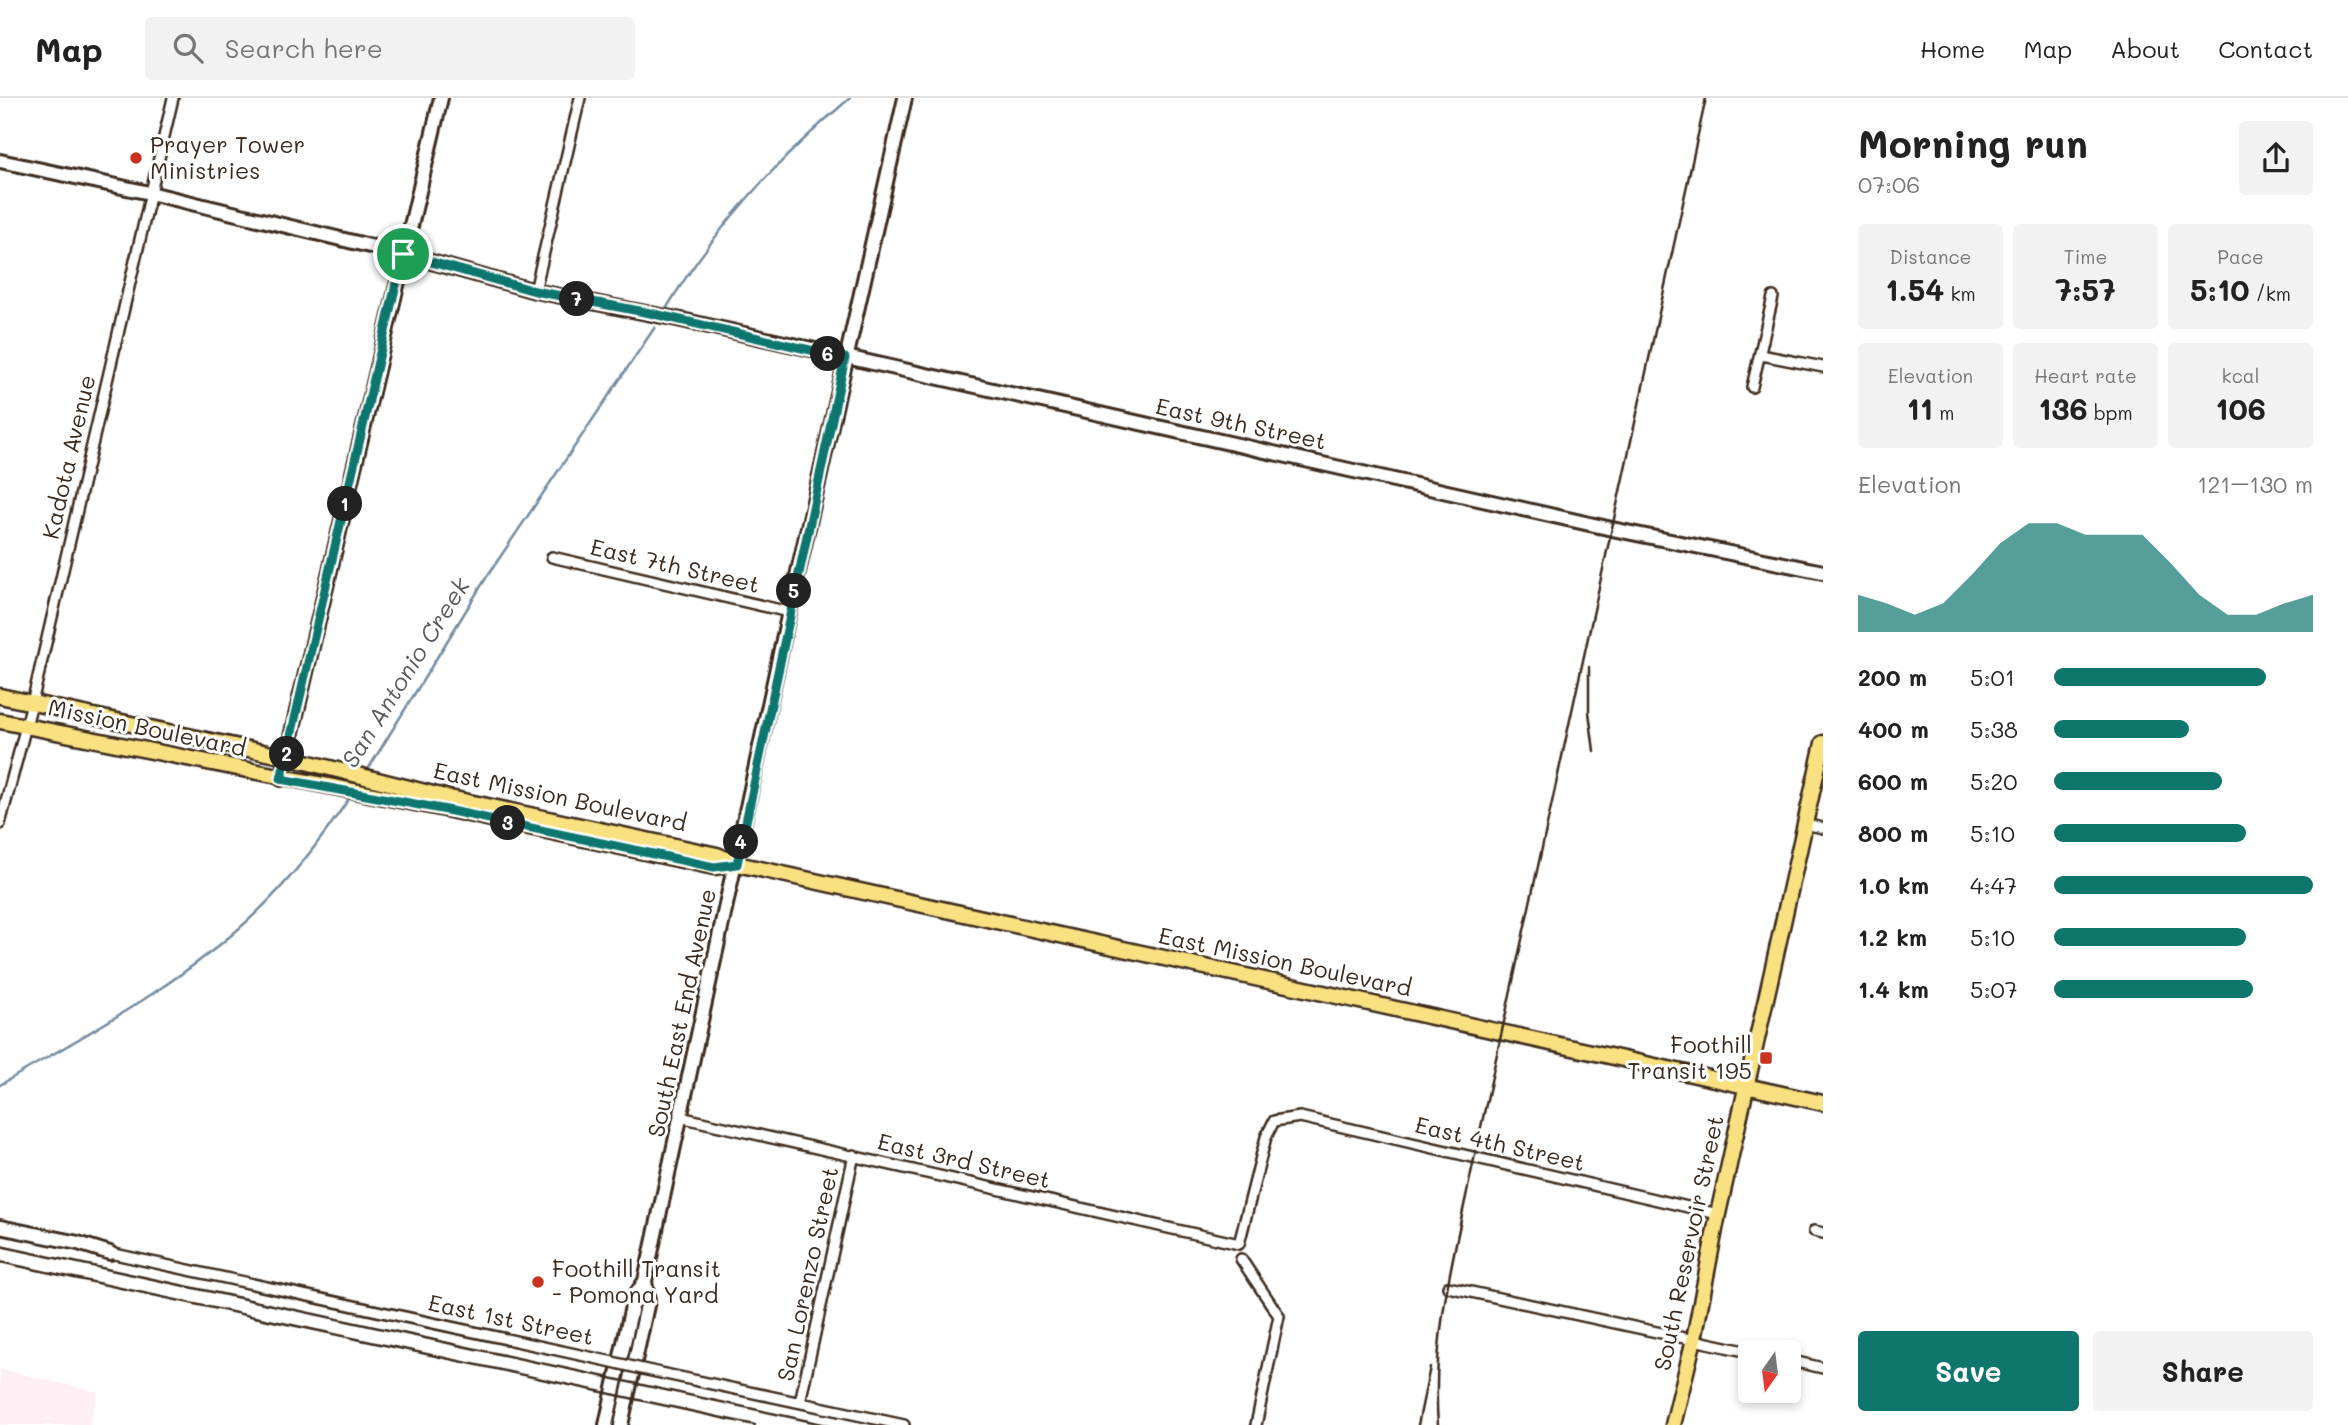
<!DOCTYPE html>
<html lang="en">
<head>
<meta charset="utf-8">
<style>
	body { margin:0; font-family:Mali,sans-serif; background:#f2f2f2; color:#222; height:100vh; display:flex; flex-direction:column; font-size:26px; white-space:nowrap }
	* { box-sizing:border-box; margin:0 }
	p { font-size:23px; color:#767676 }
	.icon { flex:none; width:38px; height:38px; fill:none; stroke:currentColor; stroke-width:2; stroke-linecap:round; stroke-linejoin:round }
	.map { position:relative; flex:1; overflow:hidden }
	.panel { display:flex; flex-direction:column; background:#fff; width:525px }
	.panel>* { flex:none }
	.needle { width:46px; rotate:194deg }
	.fabs { position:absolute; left:1738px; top:1242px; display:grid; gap:14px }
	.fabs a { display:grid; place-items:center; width:63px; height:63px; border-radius:7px; background:#fff; box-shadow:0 4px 10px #0003; font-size:35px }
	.pin { position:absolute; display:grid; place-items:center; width:60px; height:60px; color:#fff; margin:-30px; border:4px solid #fff; border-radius:50%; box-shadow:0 2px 7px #0007 }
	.km { position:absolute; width:35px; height:35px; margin:-18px; border-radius:50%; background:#222; color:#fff; font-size:19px; line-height:35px; text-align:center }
	.round { display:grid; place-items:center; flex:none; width:74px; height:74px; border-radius:7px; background:#f2f2f2 }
	.overview { display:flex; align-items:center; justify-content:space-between; height:119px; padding:0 35px }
	h1 { font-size:38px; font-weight:700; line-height:52px }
	.metrics { display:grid; grid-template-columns:repeat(3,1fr); gap:10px; height:119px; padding:7px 35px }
	.metrics div { display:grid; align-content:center; border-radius:7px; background:#f2f2f2; text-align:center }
	.metrics b { font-size:30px; font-weight:700 }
	.metrics small { font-size:19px; font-weight:400 }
	.metrics p { font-size:19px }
	.chart { height:196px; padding:14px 35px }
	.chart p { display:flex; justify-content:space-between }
	.chart svg { width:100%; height:126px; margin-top:7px; fill:#0f766e; opacity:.7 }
	.primary-button { display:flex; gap:14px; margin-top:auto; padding:14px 35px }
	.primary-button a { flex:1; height:80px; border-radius:7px; background:#0f766e; color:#fff; font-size:28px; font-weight:700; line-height:80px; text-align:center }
	.primary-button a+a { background:#f2f2f2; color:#222 }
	ul { padding:0 35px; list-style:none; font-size:23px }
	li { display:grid; grid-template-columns:112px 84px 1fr; align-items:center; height:52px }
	li i { height:18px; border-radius:9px; background:#0f766e }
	header { display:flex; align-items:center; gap:42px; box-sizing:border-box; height:98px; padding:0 35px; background:#fff; border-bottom:2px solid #e0e0e0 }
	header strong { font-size:33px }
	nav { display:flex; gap:38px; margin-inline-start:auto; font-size:24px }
	.search { width:490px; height:63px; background:#f2f2f2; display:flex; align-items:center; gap:18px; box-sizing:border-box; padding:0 24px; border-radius:7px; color:#767676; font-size:26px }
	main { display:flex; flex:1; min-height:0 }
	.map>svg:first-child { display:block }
	.built { fill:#fdeff3 }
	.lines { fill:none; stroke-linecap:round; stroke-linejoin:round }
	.stream { stroke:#748ca1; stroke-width:2.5 }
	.street-casing { stroke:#3b2a1e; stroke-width:14 }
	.secondary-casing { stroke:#3b2a1e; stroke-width:18 }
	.primary-casing { stroke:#3b2a1e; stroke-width:19 }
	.street { stroke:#fff; stroke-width:9 }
	.secondary { stroke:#fff; stroke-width:12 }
	.primary { stroke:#f9e181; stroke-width:14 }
	.rail { stroke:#3b2a1e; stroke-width:2.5 }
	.street-bridge-casing { stroke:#3b2a1e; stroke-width:14; stroke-linecap:butt }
	.street-bridge { stroke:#fff; stroke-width:9 }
	.route-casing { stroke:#fff; stroke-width:14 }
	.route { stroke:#0f766e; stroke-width:9 }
	.poi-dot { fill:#c8321e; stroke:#fff; stroke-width:2.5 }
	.labels { text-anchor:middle; stroke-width:6; stroke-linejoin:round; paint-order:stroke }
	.poi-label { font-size:23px; fill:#3b2a1e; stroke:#fff; text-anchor:start }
	.street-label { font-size:23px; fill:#3b2a1e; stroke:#fff }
	.water-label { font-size:24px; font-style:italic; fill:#585b5f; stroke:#fff }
</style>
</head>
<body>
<header>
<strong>Map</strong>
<div class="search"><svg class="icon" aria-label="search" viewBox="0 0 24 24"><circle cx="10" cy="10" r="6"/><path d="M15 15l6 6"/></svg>Search here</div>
<nav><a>Home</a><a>Map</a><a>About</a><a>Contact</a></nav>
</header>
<main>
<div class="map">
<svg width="1823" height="1327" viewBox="0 0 1823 1327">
	<rect width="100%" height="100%" fill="#fff"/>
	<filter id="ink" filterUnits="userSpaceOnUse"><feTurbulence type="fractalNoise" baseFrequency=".0143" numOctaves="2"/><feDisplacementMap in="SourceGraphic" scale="14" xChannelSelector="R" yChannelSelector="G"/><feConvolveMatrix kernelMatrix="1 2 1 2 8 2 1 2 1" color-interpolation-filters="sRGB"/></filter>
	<g filter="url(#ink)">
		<path class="built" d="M0,1271L98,1294L90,1327H0Z"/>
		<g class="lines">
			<path class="stream" d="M666,211C714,131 779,60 850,0
				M367,673L486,480L655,229
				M0,987C88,935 180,887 255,816C292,781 324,738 352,696"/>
			<defs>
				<path id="street" d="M535,193L580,0
					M1761,257L1823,269
					M1752,289L1773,199
					M552,459L789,514
					M0,726L32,605L173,0
					M1805,726L1823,730
					M680,1019L1239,1146L1266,1039L1274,1023L1300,1019L1718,1116
					M1814,1133L1823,1135
					M110,1155L608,1263
					M1241,1161L1279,1218L1256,1327
					M1448,1189L1754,1255
					M1788,1262L1823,1270
					M642,1271L904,1327
					M800,1304L854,1057"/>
				<path id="secondary" d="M0,63L150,95L403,156L535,193L677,221L1612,431L1823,474
					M281,681L441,0
					M0,1129L78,1145L110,1155
					M606,1327L634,1199L645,1183
					M621,1327L648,1203L645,1183L789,514L905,0"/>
				<path id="primary" d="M0,598L286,659L445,699L717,757L737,766L1823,1005
					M0,623L445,711L714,769L736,766
					M1673,1327L1694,1241L1718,1116L1823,645"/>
			</defs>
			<use href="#street" class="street-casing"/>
			<use href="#secondary" class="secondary-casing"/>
			<use href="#primary" class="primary-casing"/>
			<use href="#street" class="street"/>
			<use href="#secondary" class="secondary"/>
			<use href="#primary" class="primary"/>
			<path class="rail" d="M1589,569V614L1594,653
				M0,1148L827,1327
				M0,1164L755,1327
				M1418,1327L1430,1269
				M1438,1327C1431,1237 1456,1149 1474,1061L1706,0"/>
			<defs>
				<path id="street-bridge" d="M608,1263L642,1271"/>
			</defs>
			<use href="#street-bridge" class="street-bridge-casing"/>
			<use href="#street-bridge" class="street-bridge"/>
		</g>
	</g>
	<g class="lines" filter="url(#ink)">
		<defs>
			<path id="route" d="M403,156L535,193L650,215L845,260L737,766L714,769L452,713L281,681Z"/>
		</defs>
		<use href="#route" class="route-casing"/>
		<use href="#route" class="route"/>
	</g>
	<g class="poi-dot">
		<circle cx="136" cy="60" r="7"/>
		<rect x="1759" y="953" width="14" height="14" rx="3.5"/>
		<circle cx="538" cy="1184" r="7"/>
	</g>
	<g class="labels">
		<g class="poi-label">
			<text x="150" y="55">Prayer Tower<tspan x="150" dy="26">Ministries</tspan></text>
			<text x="1752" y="955" text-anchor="end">Foothill<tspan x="1752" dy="26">Transit 195</tspan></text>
			<text x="552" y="1179">Foothill Transit<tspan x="552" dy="26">- Pomona Yard</tspan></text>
		</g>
		<g class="street-label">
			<text transform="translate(1241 326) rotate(12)" y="8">East 9th Street</text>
			<text transform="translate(69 359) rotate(-77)" y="8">Kadota Avenue</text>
			<text transform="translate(675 468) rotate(13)" y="8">East 7th Street</text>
			<text transform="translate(147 630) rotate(12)" y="8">Mission Boulevard</text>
			<text transform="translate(560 699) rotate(12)" y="8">East Mission Boulevard</text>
			<text transform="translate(1285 864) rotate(12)" y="8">East Mission Boulevard</text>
			<text transform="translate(682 915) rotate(-78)" y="8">South East End Avenue</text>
			<text transform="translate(1500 1046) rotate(13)" y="8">East 4th Street</text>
			<text transform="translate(964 1063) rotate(13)" y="8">East 3rd Street</text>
			<text transform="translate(1689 1145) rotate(-78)" y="8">South Reservoir Street</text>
			<text transform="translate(808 1176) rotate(-78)" y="8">San Lorenzo Street</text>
			<text transform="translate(511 1222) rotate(12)" y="8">East 1st Street</text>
		</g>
		<g class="water-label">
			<text transform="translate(406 575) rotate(-58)" y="8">San Antonio Creek</text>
		</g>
	</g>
</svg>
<div class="fabs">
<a><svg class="needle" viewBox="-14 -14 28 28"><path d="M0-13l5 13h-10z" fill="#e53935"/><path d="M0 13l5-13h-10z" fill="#767676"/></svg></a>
</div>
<div class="pin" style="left:403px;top:156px;background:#1e9e55"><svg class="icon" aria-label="arrive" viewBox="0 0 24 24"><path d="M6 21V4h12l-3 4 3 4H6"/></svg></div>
<b class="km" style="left:345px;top:406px">1</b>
<b class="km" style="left:287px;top:656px">2</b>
<b class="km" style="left:508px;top:725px">3</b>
<b class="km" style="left:741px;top:744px">4</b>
<b class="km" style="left:794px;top:493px">5</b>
<b class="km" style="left:828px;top:256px">6</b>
<b class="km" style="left:577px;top:201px">7</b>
</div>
<section class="panel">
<div class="overview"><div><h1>Morning run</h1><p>07:06</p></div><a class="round"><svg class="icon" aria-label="share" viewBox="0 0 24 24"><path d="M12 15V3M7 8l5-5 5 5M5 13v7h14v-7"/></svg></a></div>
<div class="metrics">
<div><p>Distance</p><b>1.54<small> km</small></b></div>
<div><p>Time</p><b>7:57</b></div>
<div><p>Pace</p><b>5:10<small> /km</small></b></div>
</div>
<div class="metrics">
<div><p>Elevation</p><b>11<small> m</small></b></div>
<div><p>Heart rate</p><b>136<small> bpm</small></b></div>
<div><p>kcal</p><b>106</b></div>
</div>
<div class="chart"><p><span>Elevation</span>121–130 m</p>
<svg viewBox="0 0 160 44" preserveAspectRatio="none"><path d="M0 44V31L10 34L20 38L30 34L40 24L50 13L60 6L70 6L80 10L90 10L100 10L110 20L120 31L130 38L140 38L150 34L160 31V44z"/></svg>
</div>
<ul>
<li><b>200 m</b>5:01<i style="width:82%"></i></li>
<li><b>400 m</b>5:38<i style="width:52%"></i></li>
<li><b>600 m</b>5:20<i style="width:65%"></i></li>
<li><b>800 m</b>5:10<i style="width:74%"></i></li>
<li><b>1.0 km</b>4:47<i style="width:100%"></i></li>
<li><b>1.2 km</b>5:10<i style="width:74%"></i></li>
<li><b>1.4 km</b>5:07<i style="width:77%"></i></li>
</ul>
<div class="primary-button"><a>Save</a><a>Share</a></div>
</section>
</main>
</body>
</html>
